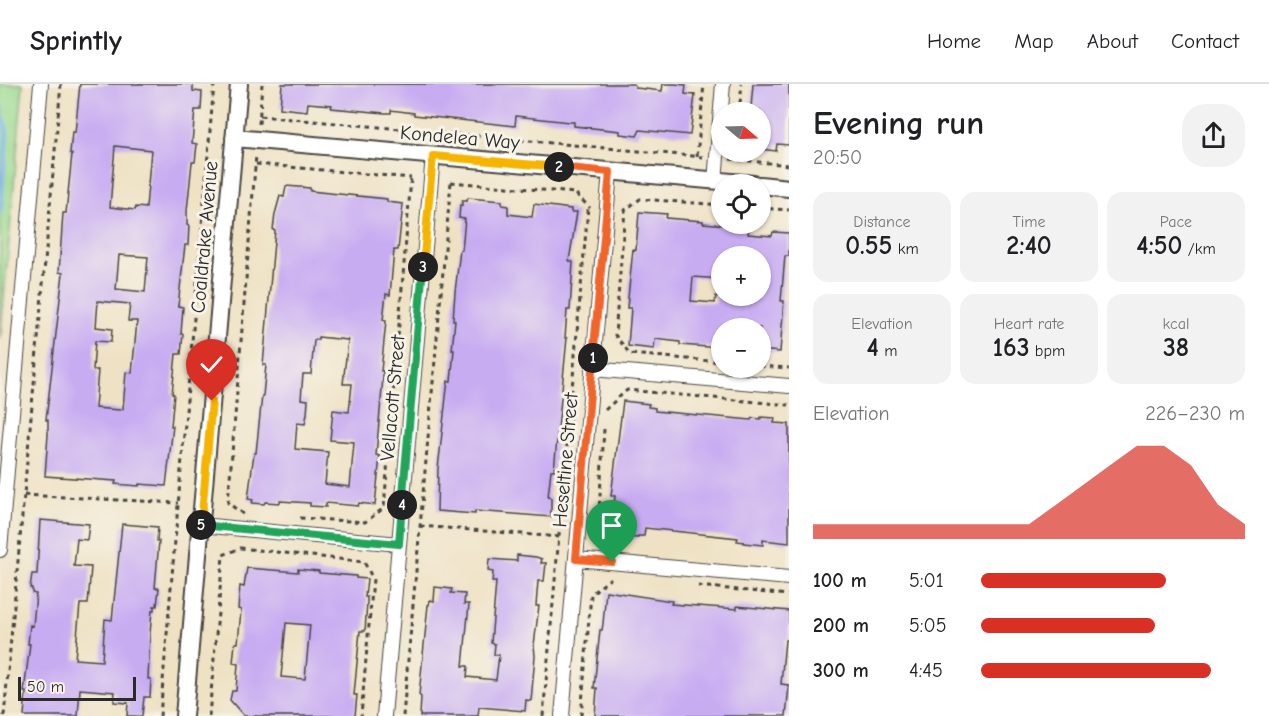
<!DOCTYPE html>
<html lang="en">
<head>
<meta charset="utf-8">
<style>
	body { margin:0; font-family:"Comic Neue",sans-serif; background:#f2f2f2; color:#202124; height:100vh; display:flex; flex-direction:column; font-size:22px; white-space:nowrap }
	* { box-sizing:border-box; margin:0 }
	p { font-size:20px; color:#757577 }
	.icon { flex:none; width:33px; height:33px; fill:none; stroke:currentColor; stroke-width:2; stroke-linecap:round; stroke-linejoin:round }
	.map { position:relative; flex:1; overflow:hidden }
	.side { display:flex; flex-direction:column; background:#fff; width:480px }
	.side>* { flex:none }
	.needle { width:39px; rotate:109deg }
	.controls { position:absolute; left:711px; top:18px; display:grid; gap:12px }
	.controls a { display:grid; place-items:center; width:60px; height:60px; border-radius:50%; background:#fff; box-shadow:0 2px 4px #0004; font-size:30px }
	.scale { position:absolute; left:18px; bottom:15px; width:118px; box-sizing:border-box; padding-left:6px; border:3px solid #2b2b2b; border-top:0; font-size:16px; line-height:21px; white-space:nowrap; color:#2b2b2b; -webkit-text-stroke:4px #f7f3e8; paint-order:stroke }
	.pin { position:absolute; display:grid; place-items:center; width:51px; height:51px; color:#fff; margin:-62px -26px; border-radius:50% 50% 50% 0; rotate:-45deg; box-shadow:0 0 6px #0007 }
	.pin .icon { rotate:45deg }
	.km { position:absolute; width:30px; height:30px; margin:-15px; border-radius:50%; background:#222; color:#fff; font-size:16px; line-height:30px; text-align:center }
	.round { display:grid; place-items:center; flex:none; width:63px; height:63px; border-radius:24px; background:#f2f2f2 }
	.summary { display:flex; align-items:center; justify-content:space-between; height:102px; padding:0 24px }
	h1 { font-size:33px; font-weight:700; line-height:45px }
	.stats { display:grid; grid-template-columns:repeat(3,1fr); gap:9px; height:102px; padding:6px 24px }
	.stats div { display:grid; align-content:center; border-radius:15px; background:#f2f2f2; text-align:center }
	.stats b { font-size:26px; font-weight:700 }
	.stats small { font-size:16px; font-weight:400 }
	.stats p { font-size:16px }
	.chart { height:168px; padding:12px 24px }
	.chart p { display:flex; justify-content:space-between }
	.chart svg { width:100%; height:108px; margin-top:6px; fill:#d93025; opacity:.7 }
	ul { padding:0 24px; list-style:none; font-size:20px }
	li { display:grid; grid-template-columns:96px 72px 1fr; align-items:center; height:45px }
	li i { height:15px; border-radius:8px; background:#d93025 }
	header { display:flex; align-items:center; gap:36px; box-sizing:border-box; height:84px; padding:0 30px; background:#fff; border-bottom:2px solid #e0e0e0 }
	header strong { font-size:28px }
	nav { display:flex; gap:33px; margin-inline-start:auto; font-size:21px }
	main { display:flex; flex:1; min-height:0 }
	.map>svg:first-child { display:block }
	.green { fill:#9bda90; stroke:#63825e; stroke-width:1.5 }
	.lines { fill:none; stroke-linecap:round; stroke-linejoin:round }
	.stream { stroke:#7cb3eb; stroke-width:4.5 }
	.building { fill:#c7acf2; fill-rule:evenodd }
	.minor-casing { stroke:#484642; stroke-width:16 }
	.tertiary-casing { stroke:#484642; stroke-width:20 }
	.path { stroke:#484642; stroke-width:3; stroke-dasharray:4.5 4.5; stroke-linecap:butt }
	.minor { stroke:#fff; stroke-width:14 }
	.tertiary { stroke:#fff; stroke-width:16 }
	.split-1-casing { stroke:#fff; stroke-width:12 }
	.split-2-casing { stroke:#fff; stroke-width:12 }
	.split-3-casing { stroke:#fff; stroke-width:12 }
	.split-4-casing { stroke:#fff; stroke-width:12 }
	.split-5-casing { stroke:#fff; stroke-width:12 }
	.split-6-casing { stroke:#fff; stroke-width:12 }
	.split-1 { stroke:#f0652b; stroke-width:8 }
	.split-2 { stroke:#f0652b; stroke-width:8 }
	.split-3 { stroke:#f5b400; stroke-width:8 }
	.split-4 { stroke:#22a559; stroke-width:8 }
	.split-5 { stroke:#22a559; stroke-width:8 }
	.split-6 { stroke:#f5b400; stroke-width:8 }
	.labels { text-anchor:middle; stroke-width:6; stroke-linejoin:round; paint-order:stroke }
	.street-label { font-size:20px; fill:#2b2b2b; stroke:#f7f3e8 }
</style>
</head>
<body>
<header>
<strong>Sprintly</strong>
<nav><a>Home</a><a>Map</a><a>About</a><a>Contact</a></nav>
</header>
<main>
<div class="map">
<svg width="789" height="632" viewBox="0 0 789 632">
	<rect width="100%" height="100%" fill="#f7f3e8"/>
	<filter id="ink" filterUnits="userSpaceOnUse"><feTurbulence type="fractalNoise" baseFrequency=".0167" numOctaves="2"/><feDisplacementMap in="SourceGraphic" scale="12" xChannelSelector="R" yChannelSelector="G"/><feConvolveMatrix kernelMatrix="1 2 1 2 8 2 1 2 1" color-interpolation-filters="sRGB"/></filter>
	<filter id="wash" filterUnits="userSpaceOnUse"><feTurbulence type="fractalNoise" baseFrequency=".008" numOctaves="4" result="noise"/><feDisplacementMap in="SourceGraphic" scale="24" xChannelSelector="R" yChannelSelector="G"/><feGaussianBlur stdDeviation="1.35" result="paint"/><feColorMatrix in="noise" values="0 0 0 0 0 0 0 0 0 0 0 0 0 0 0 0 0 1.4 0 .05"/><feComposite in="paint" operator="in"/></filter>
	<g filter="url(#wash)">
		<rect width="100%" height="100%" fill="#efe2c4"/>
		<path class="green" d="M0,0H23L0,257Z"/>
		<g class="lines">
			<path class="stream" d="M0,21L7,49L0,128"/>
		</g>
		<g id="blocks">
			<path class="building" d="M80,0H193V7L202,8L201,26H195L192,59L197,60L195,78H192L187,127V141L189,142L188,161H185L178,222L183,223L181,250H183L181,270H176L172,310H174L171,342H173L166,402L139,400V402L115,400L116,397L45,392L48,351V336H46L63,189L59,188L63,129H66L72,70L70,69L72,48L75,49ZM115,62L151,66L146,124L136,123L135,126L110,123ZM119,171L148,173L145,208L116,205ZM98,217L130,220L128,237H137L132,289L126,288L123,325L120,326L95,324L98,286H93L95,257L111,258L112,245L96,243Z
				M282,0H634L636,4L662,7L663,0H674L686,1L685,10L695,11L690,51L640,46L637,52L620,50V47L574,42V38H569L516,32L515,42L414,31V29L391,26V29H385L331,24L332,21L308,19L307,27L280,24Z
				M753,0H789V61L777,60L776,67L760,65V26L751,24Z
				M286,102L310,104V107L387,115V118L403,120L398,166H394L390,211L386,210L383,236L386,237L381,287H383V294L376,371L380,372L375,421L359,419L358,422L326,419V423L310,422V419L280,417V419L265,418L264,420L252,419L253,416L248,415L254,369H256L262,312H263L266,281H263L275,147L273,146L275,130L280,112L284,113ZM318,253L348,256L343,300H352L349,328L333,326L330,356L354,358L350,403L325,400L328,368L295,365L297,339L305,340L307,330L308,316L301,315L303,290H311L314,256H318Z
				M468,114L502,117V121L508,122V130L532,133L534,120L571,125V128H577L569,177L573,178L570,226H567L565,254H567L554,386H551L548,413L551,414V433L475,427V430L437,427L438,385L446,313L448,297H451L454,266H452L455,236H453L455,208L460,166H462L465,135L459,134L460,121L462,122V117H467Z
				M639,128L667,130L666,134L703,137V139L749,143L748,150L772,152L773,148L789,149V172H785L781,217H784L780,268L760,266V244H722V264L680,261V258L655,255L654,265L628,262L631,224H627L633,165L636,166ZM722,172H760V213L716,212L715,219L691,217L693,193L722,195Z
				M623,317L649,320L648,323L655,324V327L751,336L752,334L761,335V333L775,334L774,339L789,340V459L763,456V461L744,459V458L737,457L738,454L645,444L644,452H638V454L611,452L615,412H611Z
				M40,436L89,440L87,456L77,455L74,482L91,483L88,520H80L75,575L102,577L105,535L112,536L122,440L158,443L157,457H159L155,504H159L157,522H154V526H152L150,550L148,595H151L150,613H144L142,632H127L128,619L114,618L115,608L80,605L78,632H24L26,608H24L30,560H28L30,541L33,542L36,510L32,509V504H30L32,490H37Z
				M517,471L536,473L542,475L541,479H546L544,497H538L536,522H539L534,561L535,572L531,617L526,616L525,627L479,623L478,632H420L421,613L419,611L428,521H429L430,516L434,517L435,503L452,505L451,509L465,510L464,520H469L463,582H468L467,593L496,596L499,571H494L495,560L491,559L496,498H492L493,488L488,487L489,475L517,477Z
				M247,484L298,488V485L319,487V489L356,492V494L367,495L365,513H367V518L365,547H360L354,611H357L355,632H244L230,616L232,607H236L238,580L233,579L235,559H238L241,526L238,525L240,502L244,503ZM286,539L310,541L305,595L281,593Z
				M606,507L672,517L671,520L737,525V522L789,527V556H785L781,600L789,601L786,632H595L597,604H594L600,546H602L603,540Z"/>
		</g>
	</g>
	<g filter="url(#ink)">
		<use href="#blocks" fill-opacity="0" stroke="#484642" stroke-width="1.5"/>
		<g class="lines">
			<defs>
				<path id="minor" d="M715,97L723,0
					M592,285L789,302
					M201,441L399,460
					M0,466L41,0
					M576,475L789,494
					M384,632L433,72
					M562,632L610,88"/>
				<path id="tertiary" d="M234,54L754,100
					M760,101L789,104
					M184,632L239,0"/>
			</defs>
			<use href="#minor" class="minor-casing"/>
			<use href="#tertiary" class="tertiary-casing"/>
			<path class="path" d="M739,28L742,0
				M260,32L703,73
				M259,40L262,0
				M697,72L704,0
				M730,75L789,81
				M735,76L736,68
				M256,80L411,94
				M451,98L575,109L590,124
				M722,121L640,115L625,126L615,251L630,270L722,278
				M760,124L789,126
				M760,282L789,284
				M605,326L627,306L789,321
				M604,345L598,445L614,465
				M24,411L178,419
				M243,430L228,419L256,71
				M300,434L365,438L384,424L411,94
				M420,442L560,453
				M698,502L789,511
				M4,632L61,0
				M160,632L214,0
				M209,632L223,471L241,464L364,478L373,495L361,632
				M403,632L451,98
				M543,632L588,124
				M581,632L591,510L611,494"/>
			<use href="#minor" class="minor"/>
			<use href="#tertiary" class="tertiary"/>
		</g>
	</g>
	<g class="lines" filter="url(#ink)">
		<defs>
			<path id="split-1" d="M593,274L576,475L612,478"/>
			<path id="split-2" d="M559,83L610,88L593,274"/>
			<path id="split-3" d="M423,183L433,72L559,83"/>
			<path id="split-4" d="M402,421L423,183"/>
			<path id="split-5" d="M201,441L399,460L402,421"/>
			<path id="split-6" d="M201,441L212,317"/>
		</defs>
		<use href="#split-1" class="split-1-casing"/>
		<use href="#split-2" class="split-2-casing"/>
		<use href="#split-3" class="split-3-casing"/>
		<use href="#split-4" class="split-4-casing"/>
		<use href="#split-5" class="split-5-casing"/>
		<use href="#split-6" class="split-6-casing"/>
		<use href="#split-1" class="split-1"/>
		<use href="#split-2" class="split-2"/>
		<use href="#split-3" class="split-3"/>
		<use href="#split-4" class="split-4"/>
		<use href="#split-5" class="split-5"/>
		<use href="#split-6" class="split-6"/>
	</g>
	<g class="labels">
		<g class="street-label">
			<text transform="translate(460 53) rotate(5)" y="7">Kondelea Way</text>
			<text transform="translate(204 153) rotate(-85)" y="7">Coaldrake Avenue</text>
			<text transform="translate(392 314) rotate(-85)" y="7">Vellacott Street</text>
			<text transform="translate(565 376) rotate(-85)" y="7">Heseltine Street</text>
		</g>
	</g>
</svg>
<div class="controls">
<a><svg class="needle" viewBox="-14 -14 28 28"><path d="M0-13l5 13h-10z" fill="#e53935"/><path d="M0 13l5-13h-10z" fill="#757577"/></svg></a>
<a><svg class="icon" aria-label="locate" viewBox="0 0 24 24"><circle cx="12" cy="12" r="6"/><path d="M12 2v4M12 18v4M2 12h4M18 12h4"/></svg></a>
<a>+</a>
<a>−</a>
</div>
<div class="scale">50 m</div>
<div class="pin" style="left:612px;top:478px;background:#1e9e55"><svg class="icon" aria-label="arrive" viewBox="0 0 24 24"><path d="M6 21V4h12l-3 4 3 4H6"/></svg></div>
<div class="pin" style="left:212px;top:317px;background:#d93025"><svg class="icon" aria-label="check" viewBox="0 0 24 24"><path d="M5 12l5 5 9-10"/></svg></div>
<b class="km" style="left:593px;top:274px">1</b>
<b class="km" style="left:559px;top:83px">2</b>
<b class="km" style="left:423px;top:183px">3</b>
<b class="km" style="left:402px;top:421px">4</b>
<b class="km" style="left:201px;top:441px">5</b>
</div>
<section class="side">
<div class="summary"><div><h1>Evening run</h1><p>20:50</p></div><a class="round"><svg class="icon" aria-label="share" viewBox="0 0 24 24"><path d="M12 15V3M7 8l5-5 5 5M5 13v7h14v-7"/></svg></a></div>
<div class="stats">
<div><p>Distance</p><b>0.55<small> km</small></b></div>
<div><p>Time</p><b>2:40</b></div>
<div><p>Pace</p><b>4:50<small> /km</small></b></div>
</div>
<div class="stats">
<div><p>Elevation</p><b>4<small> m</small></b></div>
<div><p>Heart rate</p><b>163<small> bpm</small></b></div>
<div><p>kcal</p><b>38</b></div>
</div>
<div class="chart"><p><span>Elevation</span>226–230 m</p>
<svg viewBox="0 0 160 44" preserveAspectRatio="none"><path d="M0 44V38L10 38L20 38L30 38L40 38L50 38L60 38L70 38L80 38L90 30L100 22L110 14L120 6L130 6L140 14L150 30L160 38V44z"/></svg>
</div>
<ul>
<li><b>100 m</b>5:01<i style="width:70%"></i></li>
<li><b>200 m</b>5:05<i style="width:66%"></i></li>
<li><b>300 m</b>4:45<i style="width:87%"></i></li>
</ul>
</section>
</main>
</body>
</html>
